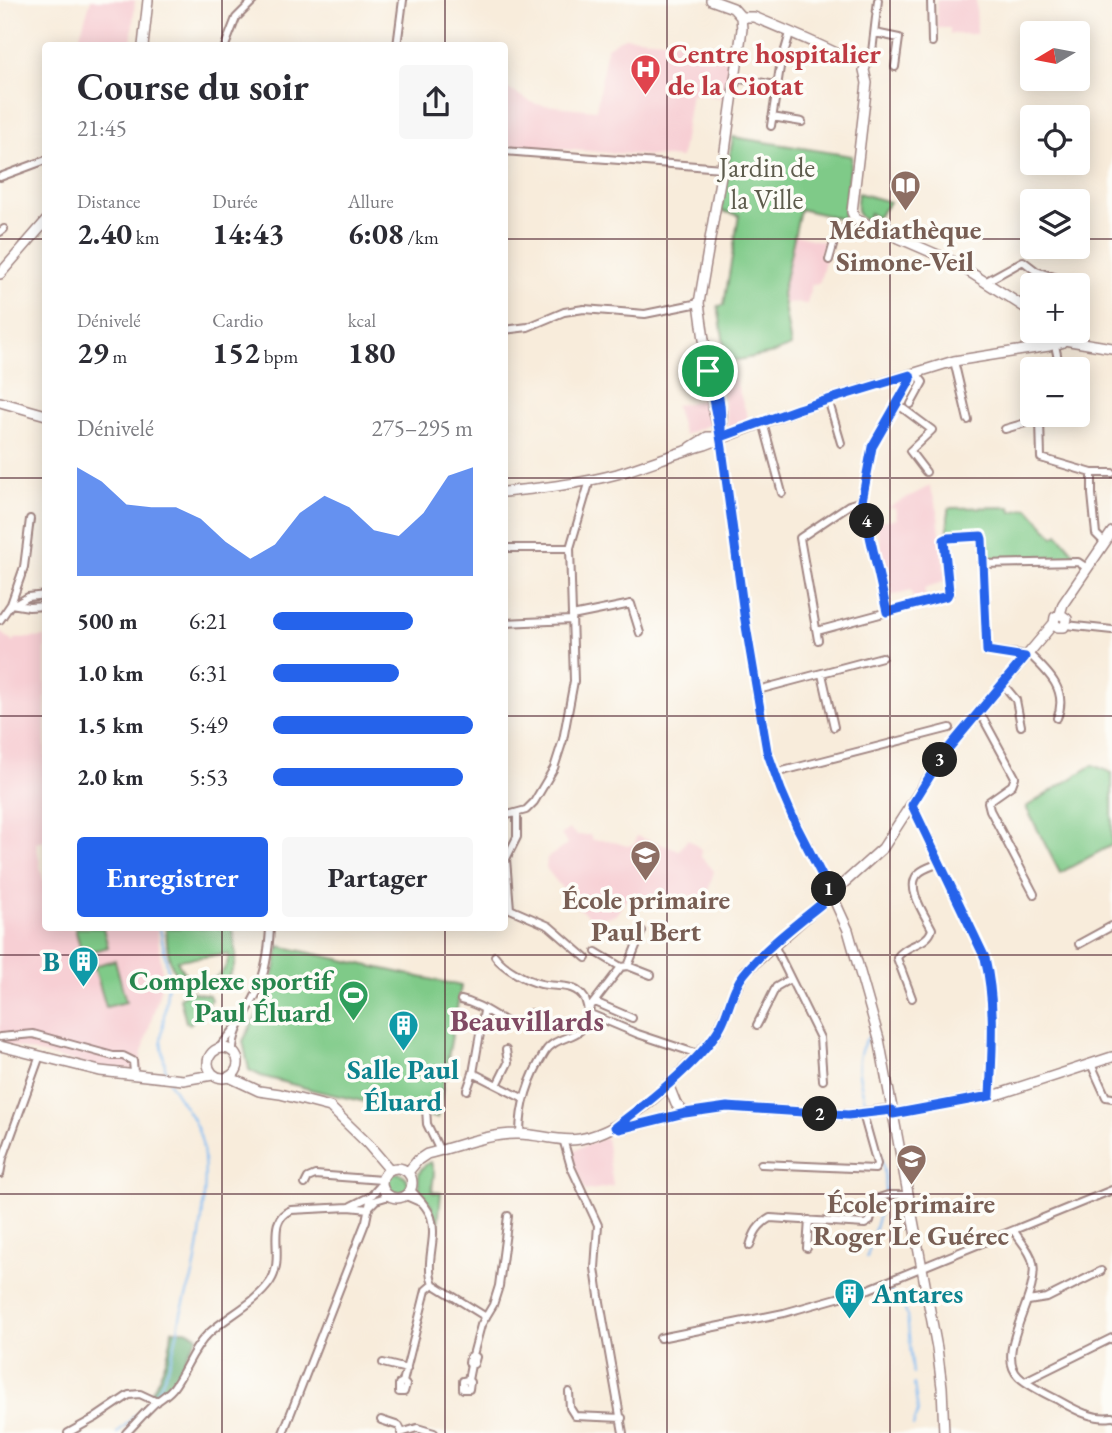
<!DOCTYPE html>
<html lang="fr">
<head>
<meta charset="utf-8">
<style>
	body { margin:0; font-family:"EB Garamond",serif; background:#f7f7f7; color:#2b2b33; height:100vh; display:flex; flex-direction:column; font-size:26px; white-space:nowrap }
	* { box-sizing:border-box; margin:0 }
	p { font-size:23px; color:#7c7c81 }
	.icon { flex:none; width:38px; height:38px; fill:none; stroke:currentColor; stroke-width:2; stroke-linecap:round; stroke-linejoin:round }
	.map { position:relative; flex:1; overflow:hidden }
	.details { position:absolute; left:42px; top:42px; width:466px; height:889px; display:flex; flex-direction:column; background:#fff; border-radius:7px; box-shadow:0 4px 18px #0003 }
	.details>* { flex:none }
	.needle { width:46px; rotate:260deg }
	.tools { position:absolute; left:1020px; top:21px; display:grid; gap:14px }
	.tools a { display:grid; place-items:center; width:70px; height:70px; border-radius:7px; background:#fff; box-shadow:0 4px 18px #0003; font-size:35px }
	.pin { position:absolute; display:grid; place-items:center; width:60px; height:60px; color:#fff; margin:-30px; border:4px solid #fff; border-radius:50%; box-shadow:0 2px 7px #0007 }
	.km { position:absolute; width:35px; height:35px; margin:-18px; border-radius:50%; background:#222; color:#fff; font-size:19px; line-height:35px; text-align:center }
	.round { display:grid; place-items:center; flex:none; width:74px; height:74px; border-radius:7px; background:#f7f7f7 }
	.summary { display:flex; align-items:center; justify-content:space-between; height:119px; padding:0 35px }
	h1 { font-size:38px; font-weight:700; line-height:52px }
	.metrics { display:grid; grid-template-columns:repeat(3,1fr); gap:10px; height:119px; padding:7px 35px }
	.metrics div { display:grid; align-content:center }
	.metrics b { font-size:30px; font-weight:700 }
	.metrics small { font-size:19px; font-weight:400 }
	.metrics p { font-size:19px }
	.chart { height:196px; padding:14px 35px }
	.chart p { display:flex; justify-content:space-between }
	.chart svg { width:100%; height:126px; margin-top:7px; fill:#2563eb; opacity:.7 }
	.button { display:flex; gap:14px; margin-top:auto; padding:14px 35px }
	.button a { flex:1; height:80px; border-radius:7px; background:#2563eb; color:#fff; font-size:28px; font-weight:700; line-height:80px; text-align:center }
	.button a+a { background:#f7f7f7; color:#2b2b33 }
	ul { padding:0 35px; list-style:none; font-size:23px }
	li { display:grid; grid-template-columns:112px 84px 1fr; align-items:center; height:52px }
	li i { height:18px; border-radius:9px; background:#2563eb }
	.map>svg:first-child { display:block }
	.built { fill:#f7cfd4 }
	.green { fill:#7fca88; stroke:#64745a; stroke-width:2; fill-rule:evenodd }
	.forest { fill:#67ae74; stroke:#586650; stroke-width:2 }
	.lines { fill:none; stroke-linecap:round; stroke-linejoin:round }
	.stream { stroke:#82bcf3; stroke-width:2 }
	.street-casing { stroke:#a18683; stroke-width:10 }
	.secondary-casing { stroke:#a18683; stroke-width:12 }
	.street { stroke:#fff; stroke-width:6 }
	.secondary { stroke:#fff; stroke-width:9 }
	.route-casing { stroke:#fff; stroke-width:14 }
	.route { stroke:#2563eb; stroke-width:9 }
	.grid { fill:none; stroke:#4a1f2b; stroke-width:2; stroke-opacity:0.55 }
	.labels { text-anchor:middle; stroke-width:7; stroke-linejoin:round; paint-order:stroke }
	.health-label { font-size:28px; font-weight:bold; fill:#be3a42; stroke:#fdfcf7; text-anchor:start }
	.park-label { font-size:28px; fill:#5d5b4c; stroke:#fdfcf7 }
	.education-label { font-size:28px; font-weight:bold; fill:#785e54; stroke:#fdfcf7 }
	.culture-label { font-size:28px; font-weight:bold; fill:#0d838f; stroke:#fdfcf7; text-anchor:end }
	.leisure-label { font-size:28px; font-weight:bold; fill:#27864d; stroke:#fdfcf7; text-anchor:end }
	.neighbourhood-label { font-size:30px; font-weight:bold; fill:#804a63; stroke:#fdfcf7 }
</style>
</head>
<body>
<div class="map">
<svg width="1112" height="1433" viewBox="0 0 1112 1433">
	<rect width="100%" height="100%" fill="#fdfcf7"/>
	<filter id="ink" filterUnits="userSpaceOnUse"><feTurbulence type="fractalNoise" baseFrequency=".0143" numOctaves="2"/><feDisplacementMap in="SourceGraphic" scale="14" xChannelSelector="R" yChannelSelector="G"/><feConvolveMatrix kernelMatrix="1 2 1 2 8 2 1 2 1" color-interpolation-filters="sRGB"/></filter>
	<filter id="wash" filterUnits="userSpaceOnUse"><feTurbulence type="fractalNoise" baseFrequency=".00686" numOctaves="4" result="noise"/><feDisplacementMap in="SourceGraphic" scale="28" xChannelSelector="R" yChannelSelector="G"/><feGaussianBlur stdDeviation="1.57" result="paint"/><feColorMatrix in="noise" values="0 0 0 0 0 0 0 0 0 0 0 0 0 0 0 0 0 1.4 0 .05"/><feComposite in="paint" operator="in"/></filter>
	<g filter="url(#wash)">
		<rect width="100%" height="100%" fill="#f8ecdb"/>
		<path class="built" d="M91,0H135L131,45H109L78,41Z
			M937,0H976L977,34H950V28H937Z
			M625,37L730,45L731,51L735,52L729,99L691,93L681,158L504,145V87L535,104L596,110L607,47Z
			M795,235L824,242L821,253L826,257L820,281L816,285L812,284L807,304L784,303L782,294Z
			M729,361L750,424L732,431L728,429L727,422L718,364Z
			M708,399L713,423L684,435L675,405Z
			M930,486L937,508L946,581L924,588L926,599L914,602L911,590L890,596L876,521L897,519L895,508H887Z
			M0,631L14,643V639L45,637V841L36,843L44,886H45L46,928H157L163,980L141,1056V1070L102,1069L0,1043Z
			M569,829L577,835H590L593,840H608L627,846L635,844L636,836L679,850L688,839L702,850L701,857L714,871L704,907L692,906L691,895L634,906L633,902L626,899L616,915L593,920L576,906L546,868L547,858L568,844L561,835Z
			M606,1137L613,1186L585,1191L569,1152Z"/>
		<path class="green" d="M733,137L852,156L843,219L800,209L782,294L791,346L774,353L727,362L718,306L724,305L739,215L720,211Z
			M858,193L890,202L877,218L870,213L866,220C853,215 857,204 858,193Z
			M1011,507L1012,512L1028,508L1054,537L1058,534L1075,554L1066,561H985L984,534H948V509L950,508Z
			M1093,765L1112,773V845L1060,873L1026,807Z
			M75,928H103L108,947L82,954Z
			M166,928H232C234,941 239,958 232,971C220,994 186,993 174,970C167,958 167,941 166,928ZM229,954C227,985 188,991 177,960Z
			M279,946L461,986L437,1118L317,1091L261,1076L249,1070L243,1041L262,1005L275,969Z
			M115,960L126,1002L106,1007L94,966Z
			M188,991L209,995L211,1000L190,1024L186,1022L180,998Z
			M431,1162L434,1173L432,1192L441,1193L438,1227L431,1205L419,1190C418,1178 417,1167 431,1162Z
			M386 1184a11 11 0 1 1 22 0a11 11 0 1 1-22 0Z"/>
		<path class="forest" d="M172,1330H186L198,1336L167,1390L158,1396L150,1395C161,1375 171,1353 172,1330Z"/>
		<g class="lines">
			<path class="stream" d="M160,928L169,976L161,1040L166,1073
				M867,1107C859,1081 851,1054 872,1033
				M871,1119L884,1170L885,1192
				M867,1257L882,1203
				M886,1287L903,1304L907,1316L913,1374
				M152,1398C169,1376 176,1344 180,1318C183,1302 190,1287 194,1271C201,1236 209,1177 202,1143C197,1119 180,1102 169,1082
				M913,1426L918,1412L914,1384
				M117,1433L149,1402"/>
		</g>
	</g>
	<g filter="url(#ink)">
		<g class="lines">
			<defs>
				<path id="street" d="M931,0L932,42
					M875,33L899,38L895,67
					M225,46L236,18L254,0
					M397,46L403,0
					M866,64L872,52L878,0
					M735,78L776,85
					M772,117L802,122
					M771,126L780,67L790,33
					M504,151L722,168
					M0,177L46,160
					M0,232L4,229
					M829,260L836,235L855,219
					M985,282L1023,261L1036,271L1060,279
					M504,330L528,327L564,312L584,309L645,314L699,303
					M1055,345L1060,369
					M954,361L968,420
					M828,399L841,443
					M897,404L932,430L910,451L926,472
					M911,404L923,382L916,373
					M1040,419L1041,458L1092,473H1112
					M763,422L782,493
					M1005,429L1053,415
					M721,437L738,572L767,751L782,794L832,895
					M1092,473V494L1096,534L1104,542
					M504,548H570
					M11,604L29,607L46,606
					M16,604L28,597L46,595
					M887,612L862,501L872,447L911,379L910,375
					M572,616L631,604L640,633
					M0,620L11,604L24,567L30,519
					M504,623L572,620
					M1066,625L1112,630
					M817,631L947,596L949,594L945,540L947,538L981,536L983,564
					M818,640L800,538L849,505L862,501
					M1028,653C1047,671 1069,690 1057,718
					M1025,657L1021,654L987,651L983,564L1078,562L1087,568
					M822,674L834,727
					M1002,683L1016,700L1021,726
					M758,690L882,657
					M977,713L984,720L1015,777L1012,785L988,802L990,810L1034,894
					M775,773L950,728
					M912,805L985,958C995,1004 992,1050 990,1096
					M517,814V837L506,859L510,909L549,926L586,958
					M504,816L526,810L534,802L554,768L563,740L574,681L570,548L590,480
					M1079,944L1112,926
					M774,945L820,1038L823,1080
					M596,952L621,967
					M495,956C503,968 527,981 541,984C557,988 574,982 585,999C587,1004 588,1010 588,1015C585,1041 557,1033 545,1052C530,1076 520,1105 520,1134
					M628,966L642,931
					M912,998L897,958C905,944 928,945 932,929C925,915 904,886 919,873C924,868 933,866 939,863
					M461,1000C482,1004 498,1020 519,1028L522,1027L531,1013
					M595,1002L632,1018
					M588,1010L621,967L628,966L651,975
					M484,1011L473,1073L524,1099
					M588,1013L638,1034L698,1054
					M757,1025L776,987L790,979
					M0,1037L33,1034L113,1056H123L133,1061L134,1073
					M220,1047L242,1020
					M233,1052C232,1030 249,1011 257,992C266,971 269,949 270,928
					M1091,1064L1106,1097L1112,1098
					M497,1085L508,1063L506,1050
					M467,1090L473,1073
					M426,1108L427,1124L440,1151
					M563,1139L571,1167L598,1225L595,1268L599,1296L623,1433
					M761,1164L875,1169L877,1164L863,1114
					M0,1174L3,1158L38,1061
					M305,1184L308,1178L315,1175L382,1180
					M411,1190C418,1198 428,1207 431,1217C438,1239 424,1262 433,1284L486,1317
					M406,1196L422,1203
					M351,1206L371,1196
					M370,1206L376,1200L389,1196
					M1014,1231C1020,1241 1031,1251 1033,1263C1040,1296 993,1353 1019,1377C1029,1386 1044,1393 1056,1399C1074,1409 1091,1420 1112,1417
					M750,1246C754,1232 758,1225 770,1218L865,1224L870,1221L876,1199L888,1195H908
					M807,1248L809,1220
					M1028,1301L1047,1298L1101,1271
					M660,1338L784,1313L869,1289L1112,1190
					M383,1363L407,1369
					M471,1365L474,1364L476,1357L473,1355L481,1325L493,1305L499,1286L508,1216
					M468,1380L463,1381V1389H469L470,1382L468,1380L471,1365L469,1363L470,1357L473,1355
					M1025,1381L1112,1338
					M403,1382L399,1384V1392H404L406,1385L403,1382L426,1290L433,1284
					M569,1392L570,1408L575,1416L622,1418
					M381,1420L399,1426L402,1432
					M68,1433L95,1418L129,1395L140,1394L157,1402
					M126,1433C136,1423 145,1412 156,1402C162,1398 168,1394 173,1388C186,1371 192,1349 208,1334C227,1316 255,1304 270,1282C287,1257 263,1221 291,1210L349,1207L369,1209
					M283,1433L366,1221L371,1196L382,1184
					M401,1433L417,1428L434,1433"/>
				<path id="secondary" d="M711,0L733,8L741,17
					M741,17H754C783,29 812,41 840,55C849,59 858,58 866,64L864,70L867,83L852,212L855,219L954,262L1032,312
					M143,46L148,0
					M0,274L46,221
					M1050,331L1053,344
					M1061,331L1064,340
					M713,378L722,415L721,432
					M0,402L46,415
					M721,437L714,413L699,303L724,158L742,29L741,17
					M691,447L707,437H721
					M504,492C542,488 580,484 617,474C647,465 675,453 705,445L798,409L954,361L1049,346L1061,343L1064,340L1112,348
					M1060,614L1063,604L1112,532
					M832,895L848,930L879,1039L937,1348L942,1387L944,1433
					M0,1046L100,1071L183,1080L213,1075
					M208 1063a15 15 0 1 1 30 0a15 15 0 1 1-30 0Z
					M229,1077L259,1091L280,1094L330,1107L367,1143L390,1170
					M668,1084L676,1104L685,1113
					M893,1114L999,1094L1112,1057
					M615,1127L620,1129L685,1113L727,1107L848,1115L892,1109
					M382 1183a15 15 0 1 1 30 0a15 15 0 1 1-30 0Z
					M408,1172L418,1160L427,1154C456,1147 487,1134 516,1134C537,1133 559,1143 580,1139C633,1129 680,1074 715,1036C728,1015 731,991 746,971L883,848L943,755L1054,623L1055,617L1060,614L1067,619L1064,627H1058L1054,623"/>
			</defs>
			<use href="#street" class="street-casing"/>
			<use href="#secondary" class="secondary-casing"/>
			<use href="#street" class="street"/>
			<use href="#secondary" class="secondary"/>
		</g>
	</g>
	<g class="lines" filter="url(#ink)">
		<defs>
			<path id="route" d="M708,371C712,399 720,428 723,456L744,614L767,751L781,790L797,827L832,895C804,919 767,945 744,974C731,990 730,1010 720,1027C701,1061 646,1104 615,1127L620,1129L685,1113L727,1107L848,1115L892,1110L893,1114L990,1096C992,1050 996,1004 985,958L912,805L943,755L1025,657L987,651L982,539L981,536L948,538L944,540L949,592L947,596L887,612L862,501L872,447L911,379L910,375L798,409L721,437C721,414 722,391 708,371"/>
		</defs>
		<use href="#route" class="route-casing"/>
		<use href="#route" class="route"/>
	</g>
	<path class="grid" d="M222,0V46M445,0V46M667,0V1433M890,0V1433M0,239H46M504,239H1032M1078,239H1112M0,478H46M504,478H1112M0,716H46M504,716H1112M222,928V1433M445,928V1433M0,955H1112M0,1194H1112"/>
	<defs>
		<symbol id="hospital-pin" viewBox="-11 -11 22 30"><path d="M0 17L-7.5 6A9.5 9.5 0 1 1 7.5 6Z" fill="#e0444e" stroke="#fdfcf7"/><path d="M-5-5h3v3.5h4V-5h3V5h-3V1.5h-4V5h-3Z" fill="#fff"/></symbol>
		<symbol id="library-pin" viewBox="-11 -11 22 30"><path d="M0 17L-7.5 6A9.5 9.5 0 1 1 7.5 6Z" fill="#8d6e63" stroke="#fdfcf7"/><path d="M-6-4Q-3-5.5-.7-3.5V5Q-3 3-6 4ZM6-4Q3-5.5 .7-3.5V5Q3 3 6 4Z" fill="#fff"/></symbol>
		<symbol id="school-pin" viewBox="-11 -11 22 30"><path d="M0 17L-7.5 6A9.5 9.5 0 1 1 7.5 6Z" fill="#8d6e63" stroke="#fdfcf7"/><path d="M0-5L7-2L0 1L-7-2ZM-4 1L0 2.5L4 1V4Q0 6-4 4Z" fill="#fff"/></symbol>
		<symbol id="building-pin" viewBox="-11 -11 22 30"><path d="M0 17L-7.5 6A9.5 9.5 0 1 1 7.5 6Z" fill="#0f9aa8" stroke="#fdfcf7"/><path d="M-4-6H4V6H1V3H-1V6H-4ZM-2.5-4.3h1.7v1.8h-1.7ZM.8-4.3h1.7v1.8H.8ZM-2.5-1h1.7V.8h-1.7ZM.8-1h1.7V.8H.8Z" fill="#fff"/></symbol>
		<symbol id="stadium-pin" viewBox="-11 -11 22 30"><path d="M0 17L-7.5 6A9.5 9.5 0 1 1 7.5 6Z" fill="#2e9e5b" stroke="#fdfcf7"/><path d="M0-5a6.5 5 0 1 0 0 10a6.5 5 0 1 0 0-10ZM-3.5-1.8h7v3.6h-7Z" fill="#fff"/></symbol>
	</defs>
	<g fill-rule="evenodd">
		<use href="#hospital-pin" x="628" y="52" width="35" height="47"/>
		<use href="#library-pin" x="888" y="168" width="35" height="47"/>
		<use href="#school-pin" x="628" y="838" width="35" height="47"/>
		<use href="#building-pin" x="66" y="944" width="35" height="47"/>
		<use href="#stadium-pin" x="336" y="978" width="35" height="47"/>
		<use href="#building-pin" x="386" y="1008" width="35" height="47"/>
		<use href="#school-pin" x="894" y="1142" width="35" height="47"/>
		<use href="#building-pin" x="832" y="1276" width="35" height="47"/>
	</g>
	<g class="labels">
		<g class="health-label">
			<text x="668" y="63">Centre hospitalier<tspan x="668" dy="32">de la Ciotat</tspan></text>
		</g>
		<g class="park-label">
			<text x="767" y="177">Jardin de<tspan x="767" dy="32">la Ville</tspan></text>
		</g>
		<g class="education-label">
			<text x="905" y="239">Médiathèque<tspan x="905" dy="32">Simone-Veil</tspan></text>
			<text x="646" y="909">École primaire<tspan x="646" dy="32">Paul Bert</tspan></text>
			<text x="911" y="1213">École primaire<tspan x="911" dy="32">Roger Le Guérec</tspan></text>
		</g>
		<g class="culture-label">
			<text x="60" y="971">B</text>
			<text x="403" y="1079" text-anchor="middle">Salle Paul<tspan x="403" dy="32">Éluard</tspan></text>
			<text x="872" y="1303" text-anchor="start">Antares</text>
		</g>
		<g class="leisure-label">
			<text x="331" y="990">Complexe sportif<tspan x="331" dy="32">Paul Éluard</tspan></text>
		</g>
		<g class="neighbourhood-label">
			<text x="527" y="1031">Beauvillards</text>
		</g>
	</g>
</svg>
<div class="tools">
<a><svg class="needle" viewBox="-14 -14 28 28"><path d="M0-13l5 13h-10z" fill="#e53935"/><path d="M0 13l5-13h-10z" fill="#7c7c81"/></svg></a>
<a><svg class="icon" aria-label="locate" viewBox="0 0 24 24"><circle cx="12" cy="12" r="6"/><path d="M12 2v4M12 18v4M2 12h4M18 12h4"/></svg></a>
<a><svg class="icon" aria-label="layers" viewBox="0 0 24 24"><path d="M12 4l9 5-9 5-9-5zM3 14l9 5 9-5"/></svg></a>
<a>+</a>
<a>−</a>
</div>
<div class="pin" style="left:708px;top:371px;background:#1e9e55"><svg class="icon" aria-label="arrive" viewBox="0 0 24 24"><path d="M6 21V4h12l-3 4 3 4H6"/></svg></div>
<b class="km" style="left:829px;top:889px">1</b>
<b class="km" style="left:820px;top:1114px">2</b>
<b class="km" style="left:940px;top:760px">3</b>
<b class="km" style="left:867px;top:521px">4</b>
<section class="details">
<div class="summary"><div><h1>Course du soir</h1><p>21:45</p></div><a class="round"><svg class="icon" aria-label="share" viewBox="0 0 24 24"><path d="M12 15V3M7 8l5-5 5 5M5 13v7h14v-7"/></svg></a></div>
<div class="metrics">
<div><p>Distance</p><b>2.40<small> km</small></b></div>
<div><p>Durée</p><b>14:43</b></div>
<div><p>Allure</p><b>6:08<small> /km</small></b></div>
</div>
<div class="metrics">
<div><p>Dénivelé</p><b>29<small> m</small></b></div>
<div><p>Cardio</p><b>152<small> bpm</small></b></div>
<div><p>kcal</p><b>180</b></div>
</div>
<div class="chart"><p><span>Dénivelé</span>275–295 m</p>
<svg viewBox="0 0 160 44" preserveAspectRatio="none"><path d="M0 44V6L10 11L20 19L30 20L40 20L50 24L60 32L70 38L80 33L90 22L100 16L110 20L120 28L130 30L140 22L150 9L160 6V44z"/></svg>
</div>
<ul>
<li><b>500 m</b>6:21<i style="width:70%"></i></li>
<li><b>1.0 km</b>6:31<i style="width:63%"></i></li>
<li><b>1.5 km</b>5:49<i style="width:100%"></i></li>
<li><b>2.0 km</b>5:53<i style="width:95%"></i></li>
</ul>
<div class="button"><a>Enregistrer</a><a>Partager</a></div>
</section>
</div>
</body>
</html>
